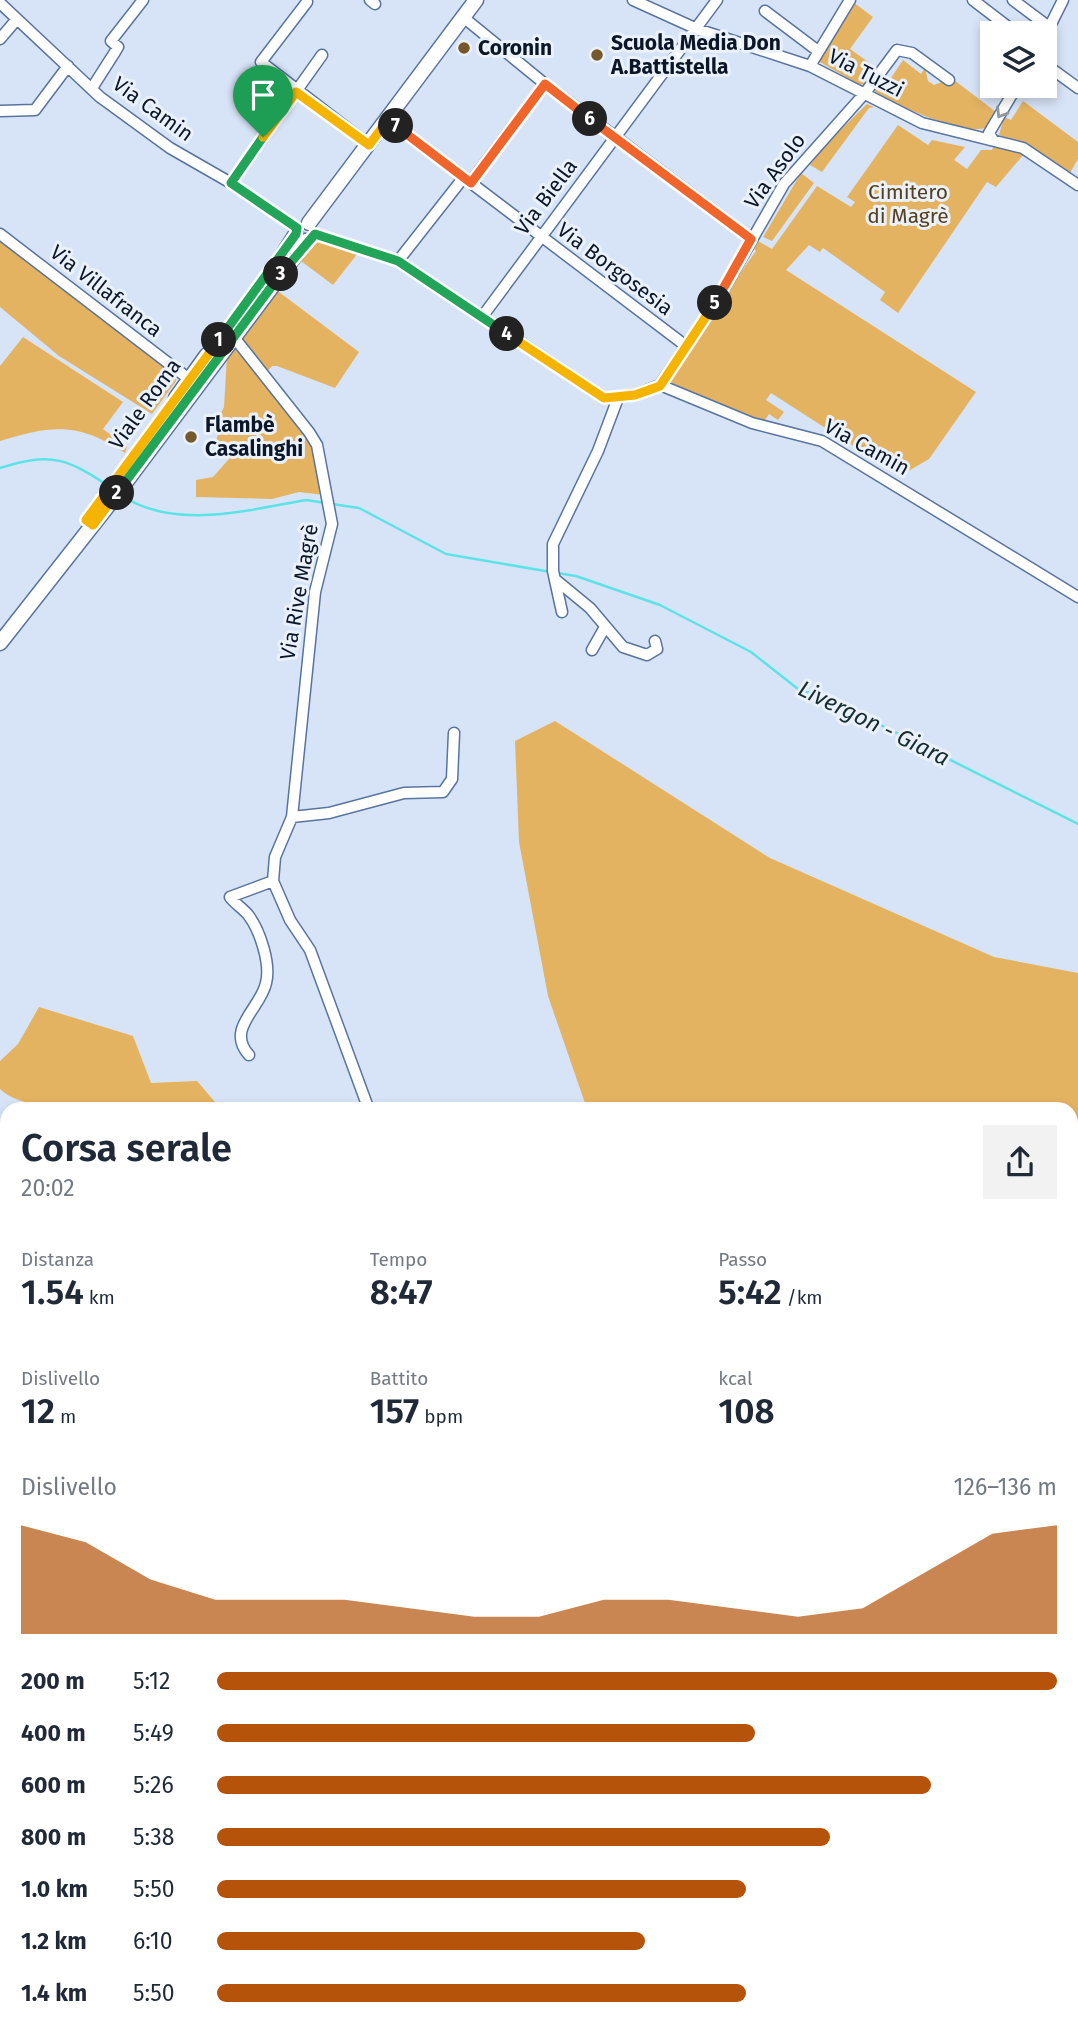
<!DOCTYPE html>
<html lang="it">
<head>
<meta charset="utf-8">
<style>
	body { margin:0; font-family:"Fira Sans",sans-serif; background:#f2f2f3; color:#1f2937; height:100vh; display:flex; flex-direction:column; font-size:26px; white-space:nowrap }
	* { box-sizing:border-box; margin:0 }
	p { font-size:23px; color:#747a83 }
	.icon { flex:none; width:38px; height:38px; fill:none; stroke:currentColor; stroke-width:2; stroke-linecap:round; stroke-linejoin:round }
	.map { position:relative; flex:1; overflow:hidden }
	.details { position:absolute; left:0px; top:1102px; width:1078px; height:936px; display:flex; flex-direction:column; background:#fff; border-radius:21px 21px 0 0; box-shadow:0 4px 10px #0003 }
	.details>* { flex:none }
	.fabs { position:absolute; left:980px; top:21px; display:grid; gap:14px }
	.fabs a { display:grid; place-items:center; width:77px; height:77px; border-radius:0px; background:#fff; box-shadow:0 4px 10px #0003; font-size:35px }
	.pin { position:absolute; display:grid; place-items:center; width:60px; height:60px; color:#fff; margin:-72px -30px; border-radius:50% 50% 50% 0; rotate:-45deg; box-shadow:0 0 7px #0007 }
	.pin .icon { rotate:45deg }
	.km { position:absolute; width:35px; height:35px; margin:-18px; border-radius:50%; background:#222; color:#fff; font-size:19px; line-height:35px; text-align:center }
	.round { display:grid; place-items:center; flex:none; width:74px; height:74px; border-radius:0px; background:#f2f2f3 }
	.headline { display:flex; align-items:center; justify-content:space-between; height:119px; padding:0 21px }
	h1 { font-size:38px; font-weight:600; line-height:52px }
	.figures { display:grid; grid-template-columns:repeat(3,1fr); gap:10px; height:119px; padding:7px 21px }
	.figures div { display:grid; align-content:center }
	.figures b { font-size:35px; font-weight:600 }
	.figures small { font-size:19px; font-weight:400 }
	.figures p { font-size:19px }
	.chart { height:196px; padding:14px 21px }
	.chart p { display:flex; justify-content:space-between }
	.chart svg { width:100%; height:126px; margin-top:7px; fill:#b45309; opacity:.7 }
	ul { padding:0 21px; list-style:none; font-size:23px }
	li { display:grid; grid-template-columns:112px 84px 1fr; align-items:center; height:52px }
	li i { height:18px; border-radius:9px; background:#b45309 }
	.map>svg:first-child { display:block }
	.green { fill:#e4b361 }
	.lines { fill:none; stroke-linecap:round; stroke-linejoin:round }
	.stream { stroke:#5de2e6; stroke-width:2.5 }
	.street-casing { stroke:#58749f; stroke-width:13 }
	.secondary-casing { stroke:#58749f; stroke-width:17 }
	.street { stroke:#fff; stroke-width:10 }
	.secondary { stroke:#fff; stroke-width:14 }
	.oneway { stroke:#91979e }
	.split-1-casing { stroke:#fff; stroke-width:14 }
	.split-2-casing { stroke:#fff; stroke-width:14 }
	.split-3-casing { stroke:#fff; stroke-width:14 }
	.split-4-casing { stroke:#fff; stroke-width:14 }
	.split-5-casing { stroke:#fff; stroke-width:14 }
	.split-6-casing { stroke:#fff; stroke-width:14 }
	.split-7-casing { stroke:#fff; stroke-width:14 }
	.split-8-casing { stroke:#fff; stroke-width:14 }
	.split-1 { stroke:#22a559; stroke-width:9 }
	.split-2 { stroke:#f5b400; stroke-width:9 }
	.split-3 { stroke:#22a559; stroke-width:9 }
	.split-4 { stroke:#22a559; stroke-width:9 }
	.split-5 { stroke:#f5b400; stroke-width:9 }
	.split-6 { stroke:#f0652b; stroke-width:9 }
	.split-7 { stroke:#f0652b; stroke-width:9 }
	.split-8 { stroke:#f5b400; stroke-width:9 }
	.poi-dot { fill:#75592c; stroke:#eaf1fa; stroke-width:2.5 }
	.labels { text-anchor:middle; stroke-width:6; stroke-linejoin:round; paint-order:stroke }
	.poi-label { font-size:21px; font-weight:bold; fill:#0b1728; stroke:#eaf1fa; text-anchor:start }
	.street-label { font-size:21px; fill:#0b1728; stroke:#eaf1fa }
	.park-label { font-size:21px; fill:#56411f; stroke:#eaf1fa }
	.water-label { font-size:23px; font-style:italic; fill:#172e2f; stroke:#eaf1fa }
</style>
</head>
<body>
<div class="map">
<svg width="1078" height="2038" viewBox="0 0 1078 2038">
	<rect width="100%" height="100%" fill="#d7e4f7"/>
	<path class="green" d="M853,2L873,17L850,49L871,64L867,70L872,74L865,84L860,85L818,61Z
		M903,60L921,74L925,68L928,81L934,85L944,81L950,85L954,80L996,112L987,127C966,138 899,105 876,94L874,88L882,76L889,81Z
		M1023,101L1078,142V159L1070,173L1038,151L999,135L1004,117L1011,120Z
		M867,104L874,107L869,108L822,172L810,165L826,144Z
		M898,125L928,145L932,140L965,147L954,160L967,169L981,150H992L994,145L1024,154L996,187L987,182L898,313L880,300L885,292L823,248L820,252L809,245L786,270L976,392L929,459L900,476L771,393L766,400L784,412L778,420L769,414L763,423L668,386L718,304L756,251L754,249L758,241L772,249L817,186L851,207L855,202L847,197Z
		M801,173L814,183L772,241L763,237Z
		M0,241L176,376V381L152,414L59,356L0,307Z
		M317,242L358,253L333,285L301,261Z
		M279,292L359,352L335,388L277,366H272L266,373L242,339L274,293Z
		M23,337L123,402L103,429L127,447L125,453C79,422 51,425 0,441V366Z
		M234,348L312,442L325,495L299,492L272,499L196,497V480L213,477L236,451L214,447L222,422L219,417L224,407L227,355Z
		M555,721L770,858L994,957L1078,973V2038H592L590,2032H1071V1110L587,1109L548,996L519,842L515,741Z
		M39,1007L133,1036L151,1083L197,1081L221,1109C174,1110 30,1121 0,1089V1061L18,1044Z
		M0,1587L7,1604V1861L0,1866Z
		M73,2032H207L202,2038H71Z
		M228,2032H294L316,2038H228Z
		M357,2032H432L434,2038H350Z"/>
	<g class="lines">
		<path class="stream" d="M0,468C53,451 68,459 113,489
			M121,495C174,531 248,510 306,500L326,503
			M332,504L359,508L446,554L551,572
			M557,573L576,576L660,605L751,652L798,689L831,700L1078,824"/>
		<defs>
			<path id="street" d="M370,0L375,4
				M633,0L697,29L810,66L922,123L1023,148L1078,185
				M973,0L1016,33
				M1013,0L1049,27
				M307,2L261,62L369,145
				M0,3L100,97L170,148L231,183L297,228
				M765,11L818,51
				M463,17L545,84L751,239
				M1045,36L1063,0
				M0,39L17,19
				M1045,64L1078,88
				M810,66L850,0
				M92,88L115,52L118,47L111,41L143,0
				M0,111L35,110L68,66
				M388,120L686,346
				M993,140L989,133L1017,86
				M471,182L545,84
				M231,183L322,55
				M0,234L189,379
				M315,234L398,261L604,398L635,395L660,385L752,423L822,441L1078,597
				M398,261L464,177
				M482,317L717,0
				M233,336L309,432L317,445L332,524L315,592L292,817L275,857L273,881L290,920L310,950L369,1110
				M660,385L715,304L784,184L865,93L897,50L912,53L949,80
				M556,580L590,608L623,647L647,655L657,649L655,641
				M562,612L553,571V544L598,451L618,398
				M592,650L605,627
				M292,817L329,813L404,793L443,792L452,779L454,733
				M249,1055C225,1029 261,1008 266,983C271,964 260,931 249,916C244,909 235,904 230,897L273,881"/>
			<path id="secondary" d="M309,223L476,0
				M279,261L296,234
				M176,398L207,355
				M0,643L110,503L306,241"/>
		</defs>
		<use href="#street" class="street-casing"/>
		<use href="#secondary" class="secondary-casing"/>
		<use href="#street" class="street"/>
		<use href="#secondary" class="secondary"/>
	</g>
	<defs><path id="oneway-chevron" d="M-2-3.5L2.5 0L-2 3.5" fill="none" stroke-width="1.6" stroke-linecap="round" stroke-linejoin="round" transform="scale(1.75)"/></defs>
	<use class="oneway" href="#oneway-chevron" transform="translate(1001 113) rotate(121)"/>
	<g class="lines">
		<defs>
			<path id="split-1" d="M219,340L296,234L297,228L231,183L263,137"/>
			<path id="split-2" d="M117,493L93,525L86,520L219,340"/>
			<path id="split-3" d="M117,493L281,274"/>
			<path id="split-4" d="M281,274L315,234L398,261L507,334"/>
			<path id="split-5" d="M507,334L604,398L635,395L660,386L715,303"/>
			<path id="split-6" d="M590,119L751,239L715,303"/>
			<path id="split-7" d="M396,126L471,183L545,84L590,119"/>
			<path id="split-8" d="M263,137L296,92L369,145L388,120L396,126"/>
		</defs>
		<use href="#split-1" class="split-1-casing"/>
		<use href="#split-2" class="split-2-casing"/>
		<use href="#split-3" class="split-3-casing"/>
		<use href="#split-4" class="split-4-casing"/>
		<use href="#split-5" class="split-5-casing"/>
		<use href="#split-6" class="split-6-casing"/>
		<use href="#split-7" class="split-7-casing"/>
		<use href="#split-8" class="split-8-casing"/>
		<use href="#split-1" class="split-1"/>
		<use href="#split-2" class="split-2"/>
		<use href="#split-3" class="split-3"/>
		<use href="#split-4" class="split-4"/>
		<use href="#split-5" class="split-5"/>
		<use href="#split-6" class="split-6"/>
		<use href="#split-7" class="split-7"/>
		<use href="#split-8" class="split-8"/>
	</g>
	<g class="poi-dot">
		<circle cx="464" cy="48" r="7"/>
		<circle cx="597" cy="55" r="7"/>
		<circle cx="191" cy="437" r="7"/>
	</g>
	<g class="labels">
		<g class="poi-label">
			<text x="611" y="50">Scuola Media Don<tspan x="611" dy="24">A.Battistella</tspan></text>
			<text x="478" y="55">Coronin</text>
			<text x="205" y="432">Flambè<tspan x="205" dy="24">Casalinghi</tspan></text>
		</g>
		<g class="street-label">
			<text transform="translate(866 73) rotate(27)" y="7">Via Tuzzi</text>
			<text transform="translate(153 109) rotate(36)" y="7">Via Camin</text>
			<text transform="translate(775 171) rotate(-54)" y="7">Via Asolo</text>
			<text transform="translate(546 197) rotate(-53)" y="7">Via Biella</text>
			<text transform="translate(615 269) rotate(37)" y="7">Via Borgosesia</text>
			<text transform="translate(106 291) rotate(38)" y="7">Via Villafranca</text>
			<text transform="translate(145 404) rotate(-54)" y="7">Viale Roma</text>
			<text transform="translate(867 447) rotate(29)" y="7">Via Camin</text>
			<text transform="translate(299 592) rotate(-80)" y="7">Via Rive Magrè</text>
		</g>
		<g class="park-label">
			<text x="908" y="199">Cimitero<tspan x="908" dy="24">di Magrè</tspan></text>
		</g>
		<g class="water-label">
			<text transform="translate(874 723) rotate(26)" y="8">Livergon - Giara</text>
		</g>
	</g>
</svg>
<div class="fabs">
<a><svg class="icon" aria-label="layers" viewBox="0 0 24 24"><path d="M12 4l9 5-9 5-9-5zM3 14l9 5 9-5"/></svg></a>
</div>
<div class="pin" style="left:263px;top:137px;background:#1e9e55"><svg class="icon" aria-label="arrive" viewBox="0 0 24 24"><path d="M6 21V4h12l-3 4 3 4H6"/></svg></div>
<b class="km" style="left:219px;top:340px">1</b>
<b class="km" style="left:117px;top:493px">2</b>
<b class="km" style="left:281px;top:274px">3</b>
<b class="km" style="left:507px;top:334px">4</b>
<b class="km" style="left:715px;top:303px">5</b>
<b class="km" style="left:590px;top:119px">6</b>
<b class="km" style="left:396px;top:126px">7</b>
<section class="details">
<div class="headline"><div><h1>Corsa serale</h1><p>20:02</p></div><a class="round"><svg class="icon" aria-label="share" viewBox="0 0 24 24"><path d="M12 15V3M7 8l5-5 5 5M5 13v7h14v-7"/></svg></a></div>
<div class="figures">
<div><p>Distanza</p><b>1.54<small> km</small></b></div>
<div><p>Tempo</p><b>8:47</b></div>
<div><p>Passo</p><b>5:42<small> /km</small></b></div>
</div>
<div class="figures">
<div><p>Dislivello</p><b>12<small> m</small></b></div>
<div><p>Battito</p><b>157<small> bpm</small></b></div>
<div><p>kcal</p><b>108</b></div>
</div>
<div class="chart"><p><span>Dislivello</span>126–136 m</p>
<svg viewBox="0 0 160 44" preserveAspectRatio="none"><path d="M0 44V6L10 12L20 25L30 32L40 32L50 32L60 35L70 38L80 38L90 32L100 32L110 35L120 38L130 35L140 22L150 9L160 6V44z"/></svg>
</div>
<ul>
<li><b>200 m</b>5:12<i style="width:100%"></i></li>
<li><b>400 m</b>5:49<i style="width:64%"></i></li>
<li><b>600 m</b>5:26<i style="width:85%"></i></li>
<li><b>800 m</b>5:38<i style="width:73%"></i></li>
<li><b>1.0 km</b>5:50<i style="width:63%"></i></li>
<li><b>1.2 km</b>6:10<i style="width:51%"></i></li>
<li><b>1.4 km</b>5:50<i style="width:63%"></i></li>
</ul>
</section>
</div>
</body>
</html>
